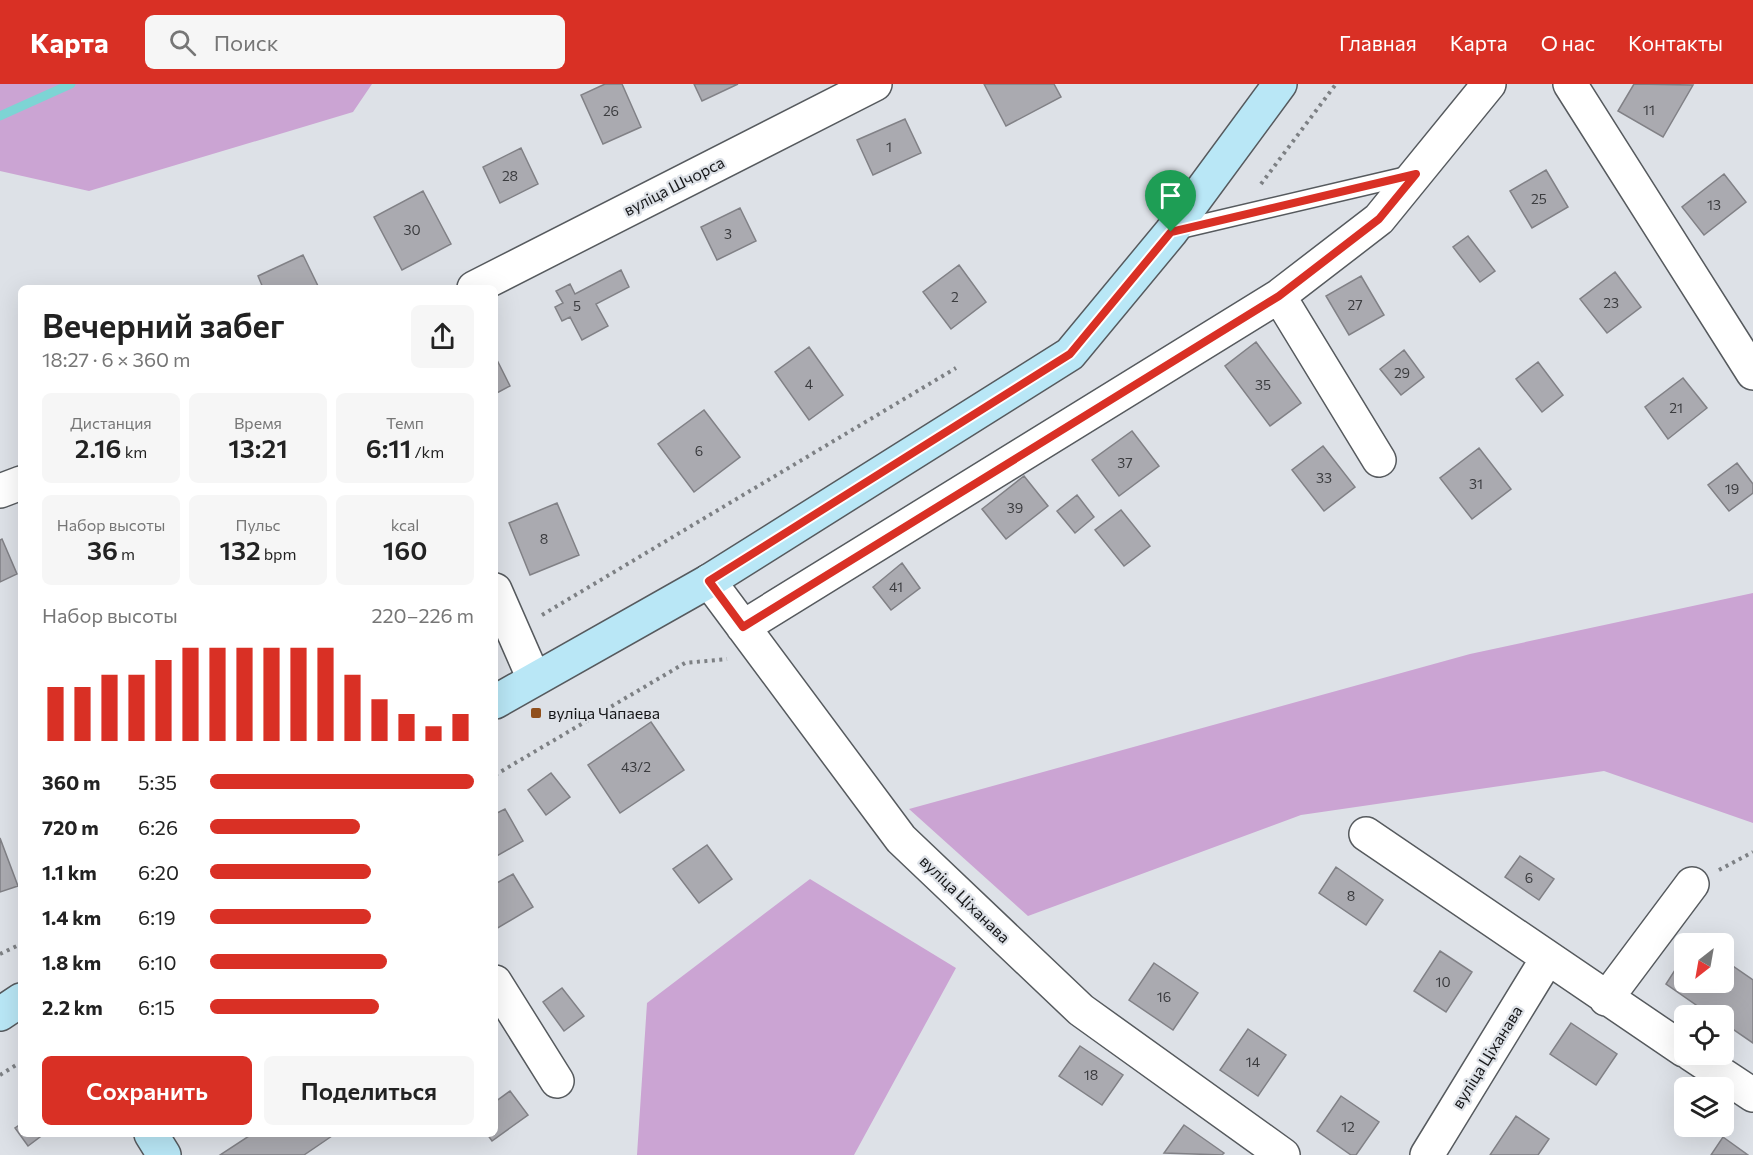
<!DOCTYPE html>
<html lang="ru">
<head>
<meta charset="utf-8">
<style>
	body { margin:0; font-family:Commissioner,sans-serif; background:#f6f6f6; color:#222; height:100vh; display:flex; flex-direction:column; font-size:22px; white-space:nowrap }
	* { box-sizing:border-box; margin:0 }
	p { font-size:20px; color:#767676 }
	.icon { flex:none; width:33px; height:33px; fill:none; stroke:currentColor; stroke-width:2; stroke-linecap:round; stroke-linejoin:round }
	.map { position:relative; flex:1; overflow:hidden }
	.details { position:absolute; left:18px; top:201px; width:480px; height:852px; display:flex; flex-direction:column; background:#fff; border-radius:9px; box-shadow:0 6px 24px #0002 }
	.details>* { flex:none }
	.needle { width:39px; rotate:211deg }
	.buttons { position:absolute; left:1674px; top:849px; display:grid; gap:12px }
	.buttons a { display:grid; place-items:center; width:60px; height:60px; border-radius:9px; background:#fff; box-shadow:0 6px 24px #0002; font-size:30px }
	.pin { position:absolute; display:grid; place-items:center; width:51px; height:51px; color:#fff; margin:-62px -26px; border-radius:50% 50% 50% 0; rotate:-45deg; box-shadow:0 0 6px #0007 }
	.pin .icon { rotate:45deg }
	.round { display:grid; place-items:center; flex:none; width:63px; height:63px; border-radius:9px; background:#f6f6f6 }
	.headline { display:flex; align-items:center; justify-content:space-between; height:102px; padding:0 24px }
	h1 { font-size:33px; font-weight:600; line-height:45px }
	.metrics { display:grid; grid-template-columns:repeat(3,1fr); gap:9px; height:102px; padding:6px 24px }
	.metrics div { display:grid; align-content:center; border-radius:9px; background:#f6f6f6; text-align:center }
	.metrics b { font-size:26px; font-weight:600 }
	.metrics small { font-size:16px; font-weight:400 }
	.metrics p { font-size:16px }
	.chart { height:168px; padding:12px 24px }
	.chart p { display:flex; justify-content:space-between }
	.chart svg { width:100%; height:108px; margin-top:6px; stroke:#d93025; stroke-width:6 }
	.action { display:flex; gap:12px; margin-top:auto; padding:12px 24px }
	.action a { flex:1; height:69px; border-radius:9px; background:#d93025; color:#fff; font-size:24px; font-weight:600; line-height:69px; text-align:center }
	.action a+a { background:#f6f6f6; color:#222 }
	ul { padding:0 24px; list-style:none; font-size:20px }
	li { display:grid; grid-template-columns:96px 72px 1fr; align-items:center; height:45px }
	li i { height:15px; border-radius:8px; background:#d93025 }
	header { display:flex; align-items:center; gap:36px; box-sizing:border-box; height:84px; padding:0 30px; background:#d93025; color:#fff }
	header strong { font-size:28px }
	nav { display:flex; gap:33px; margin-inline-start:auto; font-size:21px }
	.search { width:420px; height:54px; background:#f6f6f6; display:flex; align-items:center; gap:15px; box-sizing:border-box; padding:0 21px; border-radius:9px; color:#767676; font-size:22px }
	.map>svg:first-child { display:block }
	.green { fill:#cba4d3 }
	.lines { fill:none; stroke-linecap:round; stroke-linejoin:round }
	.stream { stroke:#7dd4d4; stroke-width:9 }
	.building { fill:#aaaab0; stroke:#818186; stroke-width:1.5 }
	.lane-casing { stroke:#565a5e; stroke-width:21 }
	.street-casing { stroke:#565a5e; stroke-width:36 }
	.secondary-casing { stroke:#565a5e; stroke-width:36 }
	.path { stroke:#7d8084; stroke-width:4; stroke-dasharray:3 4.5; stroke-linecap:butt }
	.lane { stroke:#fff; stroke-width:18 }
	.street { stroke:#fff; stroke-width:33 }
	.secondary { stroke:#b9e7f6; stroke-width:33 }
	.route-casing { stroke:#fff; stroke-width:12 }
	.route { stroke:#d93025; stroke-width:8 }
	.poi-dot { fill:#904f1c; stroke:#dde1e7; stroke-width:2 }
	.labels { text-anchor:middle; stroke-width:4.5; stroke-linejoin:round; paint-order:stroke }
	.number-label { font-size:14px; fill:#3b3c3f }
	.street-label { font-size:16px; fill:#161719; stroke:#dde1e7 }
	.poi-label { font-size:16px; fill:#161719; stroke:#dde1e7; text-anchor:start }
</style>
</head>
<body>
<header>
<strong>Карта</strong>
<div class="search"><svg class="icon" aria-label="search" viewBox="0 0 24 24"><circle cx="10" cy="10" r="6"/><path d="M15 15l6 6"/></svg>Поиск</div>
<nav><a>Главная</a><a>Карта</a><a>О нас</a><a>Контакты</a></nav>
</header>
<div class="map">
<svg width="1753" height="1071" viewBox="0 0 1753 1071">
	<rect width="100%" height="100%" fill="#dde1e7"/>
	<path class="green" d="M0,0H372L353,28L89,107L0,87Z
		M1753,509V739L1604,687L1301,731L1028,832L909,725L1470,570Z
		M810,795L956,884L854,1071H637L647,919Z"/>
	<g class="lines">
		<path class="stream" d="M0,32L71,0"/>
	</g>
	<path class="building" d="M605,0H622L641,43L603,60L581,11Z
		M694,0H738L702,17Z
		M984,0H1054L1061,13L1006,42Z
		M1634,0L1693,1L1663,53L1618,27Z
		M905,35L921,69L873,91L857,56Z
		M521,64L538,100L500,119L483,83Z
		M1546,86L1568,123L1532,144L1510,107Z
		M1724,90L1746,118L1704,151L1682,123Z
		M423,107L451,160L402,186L374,133Z
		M740,124L756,157L717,176L701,143Z
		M1468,152L1495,187L1480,198L1453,163Z
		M303,171L319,204H263L258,192Z
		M959,181L986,218L951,245L923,208Z
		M621,186L629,203L596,220L608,242L582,256L570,233L562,237L555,223L563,219L556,207L570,200L575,210Z
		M1615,188L1641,223L1607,249L1580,215Z
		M1361,192L1384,231L1349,251L1326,212Z
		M1256,258L1301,319L1270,342L1225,282Z
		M809,263L843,311L809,336L775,288Z
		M1404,266L1424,293L1401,311L1380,285Z
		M495,272L510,302L495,310Z
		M1538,278L1563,311L1542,328L1516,295Z
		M1683,294L1707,324L1668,355L1645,323Z
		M704,326L740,373L694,408L658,360Z
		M1132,347L1159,382L1119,412L1092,376Z
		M1323,362L1355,403L1324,427L1292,386Z
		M1479,364L1511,405L1472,435L1440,394Z
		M1737,379L1753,400V409L1729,427L1708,401Z
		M1024,392L1048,422L1006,455L982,425Z
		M1077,411L1094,433L1075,449L1057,427Z
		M557,419L579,471L530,491L509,439Z
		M1121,426L1150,462L1124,482L1095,446Z
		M2,455L17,490L0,498V456Z
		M902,479L920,504L891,526L873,503Z
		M651,638L684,686L620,729L588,681Z
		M551,689L570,713L546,731L528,706Z
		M505,725L523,757L495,773V730Z
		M0,754L18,802L0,808Z
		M707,761L732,795L699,819L673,785Z
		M1520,772L1554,795L1539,816L1505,793Z
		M1336,783L1383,816L1366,841L1319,809Z
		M513,790L533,823L496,845L495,800Z
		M1440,867L1472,888L1446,928L1414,907Z
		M1684,872V898H1724V876L1753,896V959L1724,939V932H1712L1666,900Z
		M1154,879L1198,909L1173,946L1129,916Z
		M562,904L584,932L564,947L543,918Z
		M1571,939L1617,970L1596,1001L1550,970Z
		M1248,945L1286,971L1258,1012L1220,986Z
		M1080,962L1123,991L1102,1021L1059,992Z
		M510,1007L528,1031L492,1057L487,1050H495V1018Z
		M1341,1012L1379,1038L1356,1071H1351L1317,1047Z
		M1516,1032L1549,1055L1538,1071H1490Z
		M21,1040V1050H44L28,1062L15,1044Z
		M1184,1041L1224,1069L1222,1071L1164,1069Z
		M252,1050H330L332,1052L304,1071H220Z
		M1723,1053L1748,1071H1711Z"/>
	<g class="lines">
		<defs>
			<path id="lane" d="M1172,147L1411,91"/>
			<path id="street" d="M1570,0L1753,289
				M474,204L875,0
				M1279,212L1379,376
				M0,407L21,399
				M709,497L901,755L1081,926L1283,1071
				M495,506L534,595
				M743,543L1279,212L1379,135L1489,0
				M1366,750L1684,966
				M495,898L557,997
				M1606,915L1692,800
				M1691,970L1753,1011
				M1427,1071L1547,875"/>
			<path id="secondary" d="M495,618L709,497L1070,270L1171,148L1280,0
				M0,930L21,916
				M151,1050L164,1071"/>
		</defs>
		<use href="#lane" class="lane-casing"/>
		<use href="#street" class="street-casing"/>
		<use href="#secondary" class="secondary-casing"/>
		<path class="path" d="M1261,100L1336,0
			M542,531L956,284
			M495,691L685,579L727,575
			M1719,786L1753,768
			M0,870L21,860
			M0,991L21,978"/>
		<use href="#lane" class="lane"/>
		<use href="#street" class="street"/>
		<use href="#secondary" class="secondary"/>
	</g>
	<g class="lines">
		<defs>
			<path id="route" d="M1416,90L1379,135L1279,212L743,543L709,497L1070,270L1171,148Z"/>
		</defs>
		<use href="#route" class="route-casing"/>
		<use href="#route" class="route"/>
	</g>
	<rect class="poi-dot" x="530" y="623" width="12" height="12" rx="3"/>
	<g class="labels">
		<g class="number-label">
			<text x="1649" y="31">11</text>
			<text x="611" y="32">26</text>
			<text x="889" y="68">1</text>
			<text x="510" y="97">28</text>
			<text x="1539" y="120">25</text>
			<text x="1714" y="126">13</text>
			<text x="412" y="151">30</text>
			<text x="728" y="155">3</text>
			<text x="955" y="218">2</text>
			<text x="1611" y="224">23</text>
			<text x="1355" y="226">27</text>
			<text x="577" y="227">5</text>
			<text x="1402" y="294">29</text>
			<text x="809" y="305">4</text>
			<text x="1263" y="306">35</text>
			<text x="1676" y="329">21</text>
			<text x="699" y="372">6</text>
			<text x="1125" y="384">37</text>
			<text x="1324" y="399">33</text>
			<text x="1476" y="405">31</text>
			<text x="1732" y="410">19</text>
			<text x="1015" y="429">39</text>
			<text x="544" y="460">8</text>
			<text x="896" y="508">41</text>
			<text x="636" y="688">43/2</text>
			<text x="1529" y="799">6</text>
			<text x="1351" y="817">8</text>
			<text x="1443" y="903">10</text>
			<text x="1164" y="918">16</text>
			<text x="1253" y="983">14</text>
			<text x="1091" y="996">18</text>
			<text x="1348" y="1048">12</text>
		</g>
		<g class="street-label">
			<text transform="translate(674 102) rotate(-27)" y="6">вуліца Шчорса</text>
			<text transform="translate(965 815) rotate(44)" y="6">вуліца Ціханава</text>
			<text transform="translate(1487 973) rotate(-58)" y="6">вуліца Ціханава</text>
		</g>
		<g class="poi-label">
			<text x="548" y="635">вуліца Чапаева</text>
		</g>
	</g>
</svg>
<div class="buttons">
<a><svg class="needle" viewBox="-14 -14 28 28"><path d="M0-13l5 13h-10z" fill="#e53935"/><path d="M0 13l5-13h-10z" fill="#767676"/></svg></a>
<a><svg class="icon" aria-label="locate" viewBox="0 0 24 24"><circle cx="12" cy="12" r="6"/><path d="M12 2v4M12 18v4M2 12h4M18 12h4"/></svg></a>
<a><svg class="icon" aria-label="layers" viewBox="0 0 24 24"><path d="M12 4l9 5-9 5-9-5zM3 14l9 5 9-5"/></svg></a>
</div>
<div class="pin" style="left:1171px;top:148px;background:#1e9e55"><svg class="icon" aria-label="arrive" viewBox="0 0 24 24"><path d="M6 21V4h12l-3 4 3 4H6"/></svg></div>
<section class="details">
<div class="headline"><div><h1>Вечерний забег</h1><p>18:27 · 6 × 360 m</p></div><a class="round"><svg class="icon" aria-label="share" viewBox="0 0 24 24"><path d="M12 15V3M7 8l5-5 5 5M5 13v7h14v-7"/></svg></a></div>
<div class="metrics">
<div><p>Дистанция</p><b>2.16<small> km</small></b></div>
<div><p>Время</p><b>13:21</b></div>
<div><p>Темп</p><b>6:11<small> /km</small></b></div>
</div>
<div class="metrics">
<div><p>Набор высоты</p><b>36<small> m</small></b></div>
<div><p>Пульс</p><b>132<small> bpm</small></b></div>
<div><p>kcal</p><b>160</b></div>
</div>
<div class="chart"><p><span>Набор высоты</span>220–226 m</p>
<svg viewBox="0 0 160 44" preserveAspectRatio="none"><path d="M5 44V22M15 44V22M25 44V17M35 44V17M45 44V11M55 44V6M65 44V6M75 44V6M85 44V6M95 44V6M105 44V6M115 44V17M125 44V27M135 44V33M145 44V38M155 44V33"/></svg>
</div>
<ul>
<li><b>360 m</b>5:35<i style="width:100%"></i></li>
<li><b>720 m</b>6:26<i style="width:57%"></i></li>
<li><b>1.1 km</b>6:20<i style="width:61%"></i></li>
<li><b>1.4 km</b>6:19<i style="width:61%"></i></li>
<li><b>1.8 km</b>6:10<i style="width:67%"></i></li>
<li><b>2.2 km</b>6:15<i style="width:64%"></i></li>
</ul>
<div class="action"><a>Сохранить</a><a>Поделиться</a></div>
</section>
</div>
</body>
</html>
